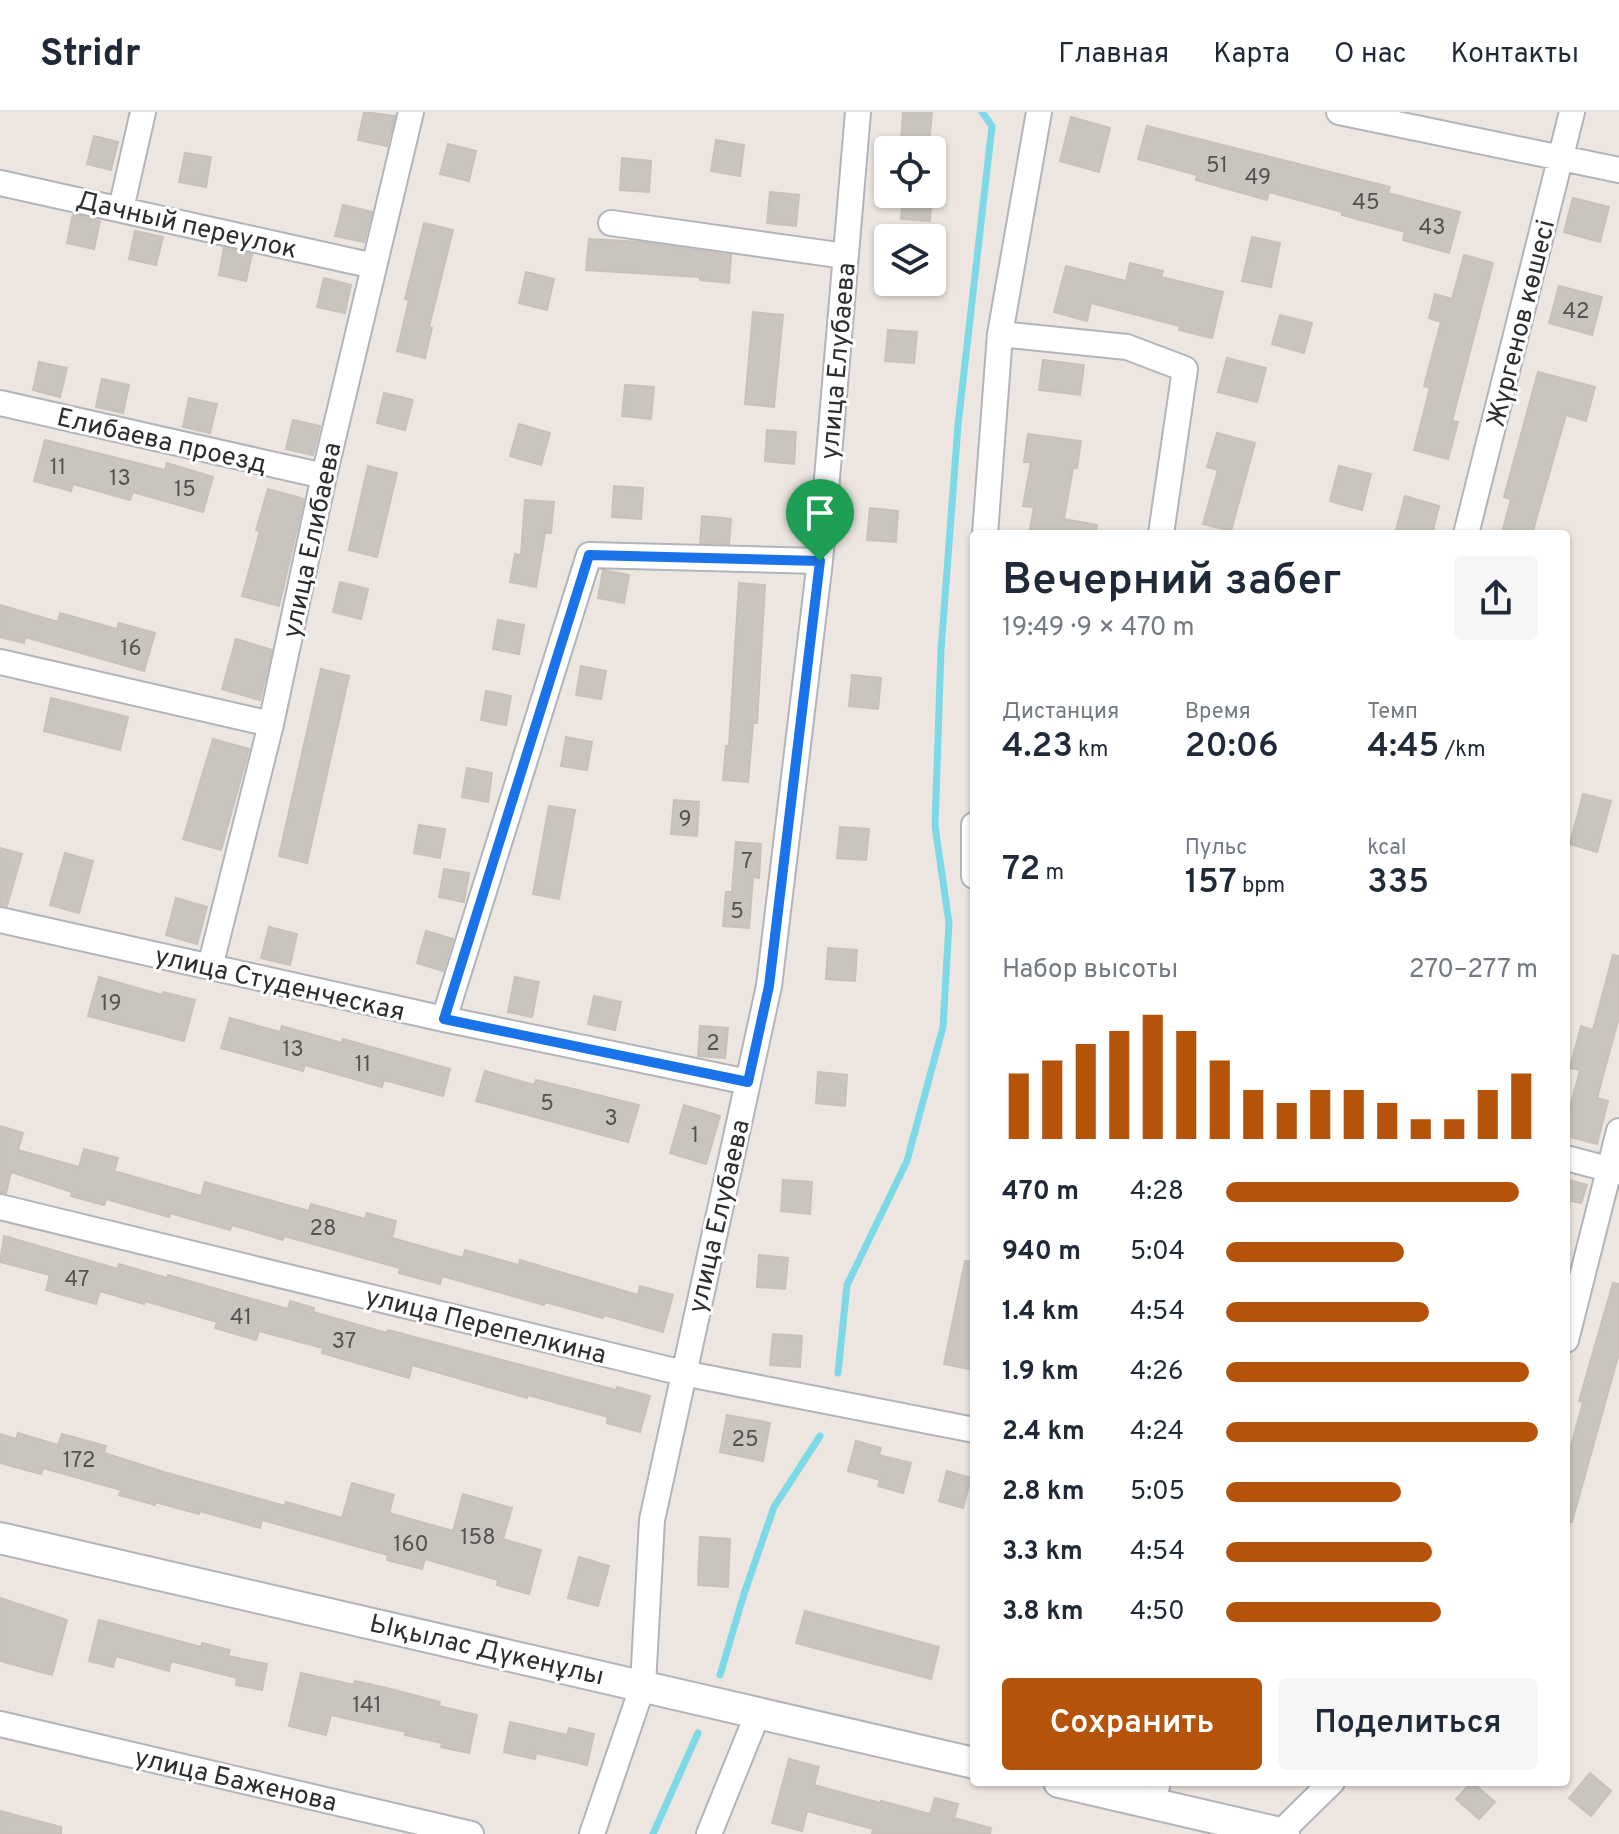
<!DOCTYPE html>
<html lang="ru">
<head>
<meta charset="utf-8">
<style>
	body { margin:0; font-family:Overpass,sans-serif; background:#f6f6f7; color:#1f2937; height:100vh; display:flex; flex-direction:column; font-size:30px; white-space:nowrap }
	* { box-sizing:border-box; margin:0 }
	p { font-size:26px; color:#747a83 }
	.icon { flex:none; width:44px; height:44px; fill:none; stroke:currentColor; stroke-width:2; stroke-linecap:round; stroke-linejoin:round }
	.map { position:relative; flex:1; overflow:hidden }
	.panel { position:absolute; left:970px; top:418px; width:600px; height:1256px; display:flex; flex-direction:column; background:#fff; border-radius:8px; box-shadow:0 2px 6px #0004 }
	.panel>* { flex:none }
	.tools { position:absolute; left:874px; top:24px; display:grid; gap:16px }
	.tools a { display:grid; place-items:center; width:72px; height:72px; border-radius:8px; background:#fff; box-shadow:0 2px 6px #0004; font-size:40px }
	.pin { position:absolute; display:grid; place-items:center; width:68px; height:68px; color:#fff; margin:-82px -34px; border-radius:50% 50% 50% 0; rotate:-45deg; box-shadow:0 0 8px #0007 }
	.pin .icon { rotate:45deg }
	.round { display:grid; place-items:center; flex:none; width:84px; height:84px; border-radius:8px; background:#f6f6f7 }
	.summary { display:flex; align-items:center; justify-content:space-between; height:136px; padding:0 32px }
	h1 { font-size:44px; font-weight:600; line-height:60px }
	.metrics { display:grid; grid-template-columns:repeat(3,1fr); gap:12px; height:136px; padding:8px 32px }
	.metrics div { display:grid; align-content:center }
	.metrics b { font-size:34px; font-weight:600 }
	.metrics small { font-size:22px; font-weight:400 }
	.metrics p { font-size:22px }
	.chart { height:224px; padding:16px 32px }
	.chart p { display:flex; justify-content:space-between }
	.chart svg { width:100%; height:144px; margin-top:8px; stroke:#b45309; stroke-width:6 }
	.button { display:flex; gap:16px; margin-top:auto; padding:16px 32px }
	.button a { flex:1; height:92px; border-radius:8px; background:#b45309; color:#fff; font-size:32px; font-weight:600; line-height:92px; text-align:center }
	.button a+a { background:#f6f6f7; color:#1f2937 }
	ul { padding:0 32px; list-style:none; font-size:26px }
	li { display:grid; grid-template-columns:128px 96px 1fr; align-items:center; height:60px }
	li i { height:20px; border-radius:10px; background:#b45309 }
	header { display:flex; align-items:center; gap:48px; box-sizing:border-box; height:112px; padding:0 40px; background:#fff; border-bottom:2px solid #e0e1e3 }
	header strong { font-size:38px }
	nav { display:flex; gap:44px; margin-inline-start:auto; font-size:28px }
	.map>svg:first-child { display:block }
	.lines { fill:none; stroke-linecap:round; stroke-linejoin:round }
	.stream { stroke:#7dd9e5; stroke-width:7 }
	.building { fill:#c9c4be; stroke:#c8c1ba; stroke-width:2 }
	.minor-casing { stroke:#b1b4bb; stroke-width:28 }
	.tertiary-casing { stroke:#b1b4bb; stroke-width:34 }
	.minor { stroke:#fff; stroke-width:24 }
	.tertiary { stroke:#fff; stroke-width:30 }
	.route-casing { stroke:#fff; stroke-width:16 }
	.route { stroke:#1a73e8; stroke-width:10 }
	.labels { text-anchor:middle; stroke-width:6; stroke-linejoin:round; paint-order:stroke }
	.number-label { font-size:22px; fill:#545351 }
	.street-label { font-size:26px; fill:#2d2d2d; stroke:#fff }
</style>
</head>
<body>
<header>
<strong>Stridr</strong>
<nav><a>Главная</a><a>Карта</a><a>О нас</a><a>Контакты</a></nav>
</header>
<div class="map">
<svg width="1619" height="1722" viewBox="0 0 1619 1722">
	<rect width="100%" height="100%" fill="#ede6e0"/>
	<g class="lines">
		<path class="stream" d="M838,1261L847,1173L907,1049L943,915L949,811L935,714L941,538L958,313L992,14L982,0
			M720,1563L744,1482L774,1395L820,1324
			M653,1722L698,1621"/>
	</g>
	<path class="building" d="M364,0L395,4L387,34L358,28Z
		M903,0H932L929,32L901,30Z
		M1071,5L1110,16L1099,60L1060,49Z
		M1147,14L1390,75L1388,81L1460,100L1449,141L1403,128L1405,120L1342,103V100L1269,80L1267,88L1196,68L1197,63L1138,47Z
		M94,24L118,30L111,58L87,52Z
		M716,28L744,33L740,64L711,59Z
		M448,32L476,39L469,69L440,62Z
		M185,41L211,45L206,75L179,70Z
		M622,46L651,49L649,80L620,78Z
		M770,80L799,83L796,114L767,111Z
		M903,82H932L930,109L901,107Z
		M1573,86L1609,95L1600,130L1564,120Z
		M343,93L372,100L364,130L335,124Z
		M73,102L100,109L94,137L67,131Z
		M424,111L453,118L429,215L432,216L425,246L397,239L409,188L405,187Z
		M135,119L163,125L156,153L129,147Z
		M1252,125L1280,131L1271,175L1242,169Z
		M589,127L642,130L731,143L729,171L700,168V165L586,158Z
		M224,136L252,142L246,169L219,163Z
		M1464,143L1493,151L1452,309L1458,310L1448,347L1414,338L1430,276L1424,274L1441,210L1429,206L1435,182L1452,187Z
		M1130,151L1163,159L1161,165L1223,180L1212,226L1179,218L1180,214L1091,191L1087,209L1054,200L1066,154L1126,169Z
		M526,160L554,167L547,198L519,191Z
		M324,166L351,173L345,201L317,195Z
		M1559,174L1602,185L1592,223L1549,211Z
		M753,200L783,203L774,295L745,292Z
		M1280,203L1312,211L1304,241L1272,232Z
		M888,218L917,220L914,251L885,249Z
		M1227,246L1266,256L1257,290L1218,280Z
		M1043,248L1084,253L1080,283L1039,278Z
		M39,250L67,256L60,285L33,278Z
		M1538,260L1595,275L1586,309L1566,303L1532,422H1524L1503,417L1511,387L1504,385Z
		M102,267L129,273L123,301L96,295Z
		M625,273L654,275L651,307L622,304Z
		M384,281L413,288L405,318L377,311Z
		M189,286L217,292L210,321L183,315Z
		M293,308L320,314L313,343L286,337Z
		M519,312L550,321L541,353L510,344Z
		M767,318L796,320L794,352L765,349Z
		M1217,321L1255,331L1231,419L1203,412L1218,358L1207,355Z
		M1028,322L1081,329L1077,356H1073L1064,407L1097,413L1096,422H1029L1034,395L1023,394L1031,350H1024Z
		M45,328L165,358L167,351L213,365L203,400L133,380L130,388L73,372L71,379L34,369Z
		M368,354L397,361L377,445L349,438Z
		M1339,354L1371,362L1362,398L1330,389Z
		M614,374L643,376L641,407L612,405Z
		M268,377L304,387L279,494L242,484L260,419L256,418Z
		M1405,384L1439,394L1432,422H1395Z
		M525,388L554,390L551,421H545L536,475L510,470L515,442L521,443Z
		M870,396L898,399L896,430L867,428Z
		M702,404L731,407L729,432L700,431Z
		M603,458L629,463L624,491L598,486Z
		M340,470L368,477L361,507L333,500Z
		M739,471L765,473L757,611H753L748,670L723,668L726,634H729Z
		M0,493L58,510L60,501L117,517L119,511L155,521L144,559L25,525L24,531L0,525Z
		M498,508L524,513L519,542L493,537Z
		M236,527L272,538L260,588L222,577Z
		M581,554L606,559L601,587L576,583Z
		M321,557L349,564L307,751L279,744Z
		M852,563L881,566L878,597L849,594Z
		M486,579L511,584L506,613L481,608Z
		M51,586L128,605L120,638L44,619Z
		M566,625L592,630L587,658L561,654Z
		M213,627L249,637L221,738L183,727Z
		M467,656L492,661L488,690L462,685Z
		M1583,682L1611,689L1597,740L1570,732Z
		M674,688L699,690L697,724L671,722Z
		M549,694L575,698L559,787L533,782Z
		M419,713L445,717L440,746L414,741Z
		M840,715L869,717L866,748L837,746Z
		M736,730L761,732L759,766L753,765L749,816L723,814L726,780H732Z
		M0,736L22,742L7,794L0,793Z
		M65,741L93,749L79,801L50,793Z
		M444,757L469,761L464,790L439,785Z
		M176,786L207,795L197,832L166,823Z
		M269,815L297,822L290,853L261,846Z
		M426,819L453,827L443,859L417,851Z
		M828,836L857,838L855,869L826,867Z
		M1613,843L1619,844V905L1597,986L1608,989L1597,1032L1566,1024V1011L1580,958L1570,956L1581,914L1593,918Z
		M99,865L162,883L163,880L195,888L184,929L88,904Z
		M515,865L539,870L532,905L508,900Z
		M594,884L621,890L615,918L588,912Z
		M230,906L280,920L282,914L342,931L343,927L450,957L443,984L384,968L382,975L305,953L303,959L221,936Z
		M700,914L728,916L725,946L698,944Z
		M485,959L534,973L536,968L639,993L628,1030L476,989Z
		M818,960L847,963L845,994L816,991Z
		M684,993L720,1004L706,1052L670,1041Z
		M0,1014L23,1021L18,1038L79,1055L84,1037L118,1046L114,1059L201,1084L205,1070L309,1099L311,1092L365,1107L367,1101L396,1109L392,1126L463,1146L465,1138L519,1153L520,1148L638,1183L640,1174L673,1183L663,1220L604,1203L603,1206L545,1190L544,1193L442,1164L440,1172L399,1161L400,1156L284,1124L283,1128L232,1113L230,1118L170,1101L169,1105L106,1087L104,1093L71,1084L72,1080L11,1060L6,1081L0,1080Z
		M1566,1067L1587,1073L1581,1091L1566,1088Z
		M783,1068L812,1070L810,1102L781,1099Z
		M4,1124L118,1157L119,1152L167,1166L168,1163L288,1197L290,1189L314,1196L313,1200L387,1221L388,1218L616,1278L617,1275L650,1284L640,1320L607,1311L608,1305L528,1283L527,1286L412,1253L409,1266L322,1241L323,1236L259,1219L256,1228L215,1216L217,1210L145,1189L144,1192L100,1179L96,1192L46,1178L50,1163L0,1150Z
		M759,1143L788,1146L785,1177L757,1175Z
		M965,1149L974,1150V1258L944,1252Z
		M1613,1171L1619,1172V1241L1572,1410H1566V1353L1583,1290L1579,1289Z
		M773,1222L802,1224L800,1255L770,1253Z
		M727,1303L770,1311L763,1349L720,1340Z
		M18,1321L58,1333L62,1322L106,1334L104,1341L164,1360L285,1394L286,1390L342,1406L352,1371L394,1383L389,1401L453,1419L463,1382L512,1396L503,1427L541,1438L529,1482L497,1473L498,1468L425,1447L422,1457L387,1448L388,1443L262,1408L260,1416L200,1399L199,1402L155,1390V1393L119,1383L121,1378L43,1356L41,1362L0,1351V1322L16,1327Z
		M856,1329L881,1336L879,1343L911,1351L903,1381L878,1374L880,1368L848,1359Z
		M947,1359L971,1366L963,1396L939,1389Z
		M700,1425L730,1427L728,1475L698,1473Z
		M579,1445L609,1454L598,1494L568,1486Z
		M0,1486L67,1508L52,1563L0,1549Z
		M805,1499L939,1535L931,1567L796,1531Z
		M99,1508L201,1535L202,1531L230,1538L228,1544L267,1552L262,1578L236,1573L237,1566L171,1549L169,1559L116,1544L113,1555L89,1549Z
		M301,1561L354,1573L355,1569L387,1576L440,1590L439,1594L477,1603L469,1641L441,1635L442,1631L405,1623L406,1620L331,1603L326,1623L289,1614Z
		M510,1610L567,1623L569,1616L594,1622L587,1653L536,1641L535,1647L504,1640Z
		M789,1647L819,1655L814,1673L880,1691L881,1689L930,1702L935,1686L958,1692L954,1706L991,1716L990,1722H872L873,1717L807,1699L802,1719L772,1711Z
		M1590,1661L1611,1679L1591,1704L1569,1686Z
		M1472,1670L1495,1690L1479,1707L1456,1687Z
		M0,1699L61,1715V1722H0Z"/>
	<g class="lines">
		<defs>
			<path id="minor" d="M1339,0L1619,58
				M0,71L374,154
				M121,97L143,0
				M611,111L845,144
				M1000,222L1127,235L1185,257L1161,422
				M0,291L324,364
				M985,422L1000,222L1039,0
				M1466,422L1572,0
				M0,550L271,612
				M974,713V764
				M0,808L444,907L748,970
				M210,855L271,612L324,364L411,0
				M444,907L589,443L820,449
				M1566,1046L1619,1060
				M0,1095L683,1261L974,1318
				M1566,1228L1619,1019
				M0,1612L471,1722
				M1153,1691L1158,1670
				M1280,1721L1332,1670
				M592,1722L643,1573L652,1408L769,874L820,449L858,0
				M709,1722L758,1601"/>
			<path id="tertiary" d="M0,1426L974,1651
				M1059,1670L1284,1722"/>
		</defs>
		<use href="#minor" class="minor-casing"/>
		<use href="#tertiary" class="tertiary-casing"/>
		<use href="#minor" class="minor"/>
		<use href="#tertiary" class="tertiary"/>
	</g>
	<g class="lines">
		<defs>
			<path id="route" d="M589,443L820,449L769,874L748,970L444,907Z"/>
		</defs>
		<use href="#route" class="route-casing"/>
		<use href="#route" class="route"/>
	</g>
	<g class="labels">
		<g class="number-label">
			<text x="1217" y="60">51</text>
			<text x="1258" y="72">49</text>
			<text x="1366" y="97">45</text>
			<text x="1432" y="122">43</text>
			<text x="1576" y="206">42</text>
			<text x="58" y="362">11</text>
			<text x="120" y="373">13</text>
			<text x="185" y="384">15</text>
			<text x="131" y="543">16</text>
			<text x="685" y="714">9</text>
			<text x="747" y="756">7</text>
			<text x="737" y="806">5</text>
			<text x="111" y="898">19</text>
			<text x="713" y="938">2</text>
			<text x="293" y="944">13</text>
			<text x="363" y="959">11</text>
			<text x="547" y="998">5</text>
			<text x="611" y="1013">3</text>
			<text x="695" y="1030">1</text>
			<text x="323" y="1123">28</text>
			<text x="77" y="1174">47</text>
			<text x="241" y="1212">41</text>
			<text x="344" y="1236">37</text>
			<text x="745" y="1334">25</text>
			<text x="79" y="1355">172</text>
			<text x="478" y="1432">158</text>
			<text x="411" y="1439">160</text>
			<text x="367" y="1600">141</text>
		</g>
		<g class="street-label">
			<text transform="translate(187 112) rotate(13)" y="9">Дачный переулок</text>
			<text transform="translate(1520 211) rotate(-76)" y="9">Жүргенов көшесі</text>
			<text transform="translate(837 249) rotate(-85)" y="9">улица Елубаева</text>
			<text transform="translate(162 328) rotate(13)" y="9">Елибаева проезд</text>
			<text transform="translate(311 428) rotate(-78)" y="9">улица Елибаева</text>
			<text transform="translate(280 871) rotate(13)" y="9">улица Студенческая</text>
			<text transform="translate(718 1104) rotate(-77)" y="9">улица Елубаева</text>
			<text transform="translate(486 1213) rotate(14)" y="9">улица Перепелкина</text>
			<text transform="translate(487 1537) rotate(13)" y="9">Ықылас Дүкенұлы</text>
			<text transform="translate(236 1667) rotate(13)" y="9">улица Баженова</text>
		</g>
	</g>
</svg>
<div class="tools">
<a><svg class="icon" aria-label="locate" viewBox="0 0 24 24"><circle cx="12" cy="12" r="6"/><path d="M12 2v4M12 18v4M2 12h4M18 12h4"/></svg></a>
<a><svg class="icon" aria-label="layers" viewBox="0 0 24 24"><path d="M12 4l9 5-9 5-9-5zM3 14l9 5 9-5"/></svg></a>
</div>
<div class="pin" style="left:820px;top:449px;background:#1e9e55"><svg class="icon" aria-label="arrive" viewBox="0 0 24 24"><path d="M6 21V4h12l-3 4 3 4H6"/></svg></div>
<section class="panel">
<div class="summary"><div><h1>Вечерний забег</h1><p>19:49 · 9 × 470 m</p></div><a class="round"><svg class="icon" aria-label="share" viewBox="0 0 24 24"><path d="M12 15V3M7 8l5-5 5 5M5 13v7h14v-7"/></svg></a></div>
<div class="metrics">
<div><p>Дистанция</p><b>4.23<small> km</small></b></div>
<div><p>Время</p><b>20:06</b></div>
<div><p>Темп</p><b>4:45<small> /km</small></b></div>
</div>
<div class="metrics">
<div><b>72<small> m</small></b></div>
<div><p>Пульс</p><b>157<small> bpm</small></b></div>
<div><p>kcal</p><b>335</b></div>
</div>
<div class="chart"><p><span>Набор высоты</span>270–277 m</p>
<svg viewBox="0 0 160 44" preserveAspectRatio="none"><path d="M5 44V24M15 44V20M25 44V15M35 44V11M45 44V6M55 44V11M65 44V20M75 44V29M85 44V33M95 44V29M105 44V29M115 44V33M125 44V38M135 44V38M145 44V29M155 44V24"/></svg>
</div>
<ul>
<li><b>470 m</b>4:28<i style="width:94%"></i></li>
<li><b>940 m</b>5:04<i style="width:57%"></i></li>
<li><b>1.4 km</b>4:54<i style="width:65%"></i></li>
<li><b>1.9 km</b>4:26<i style="width:97%"></i></li>
<li><b>2.4 km</b>4:24<i style="width:100%"></i></li>
<li><b>2.8 km</b>5:05<i style="width:56%"></i></li>
<li><b>3.3 km</b>4:54<i style="width:66%"></i></li>
<li><b>3.8 km</b>4:50<i style="width:69%"></i></li>
</ul>
<div class="button"><a>Сохранить</a><a>Поделиться</a></div>
</section>
</div>
</body>
</html>
